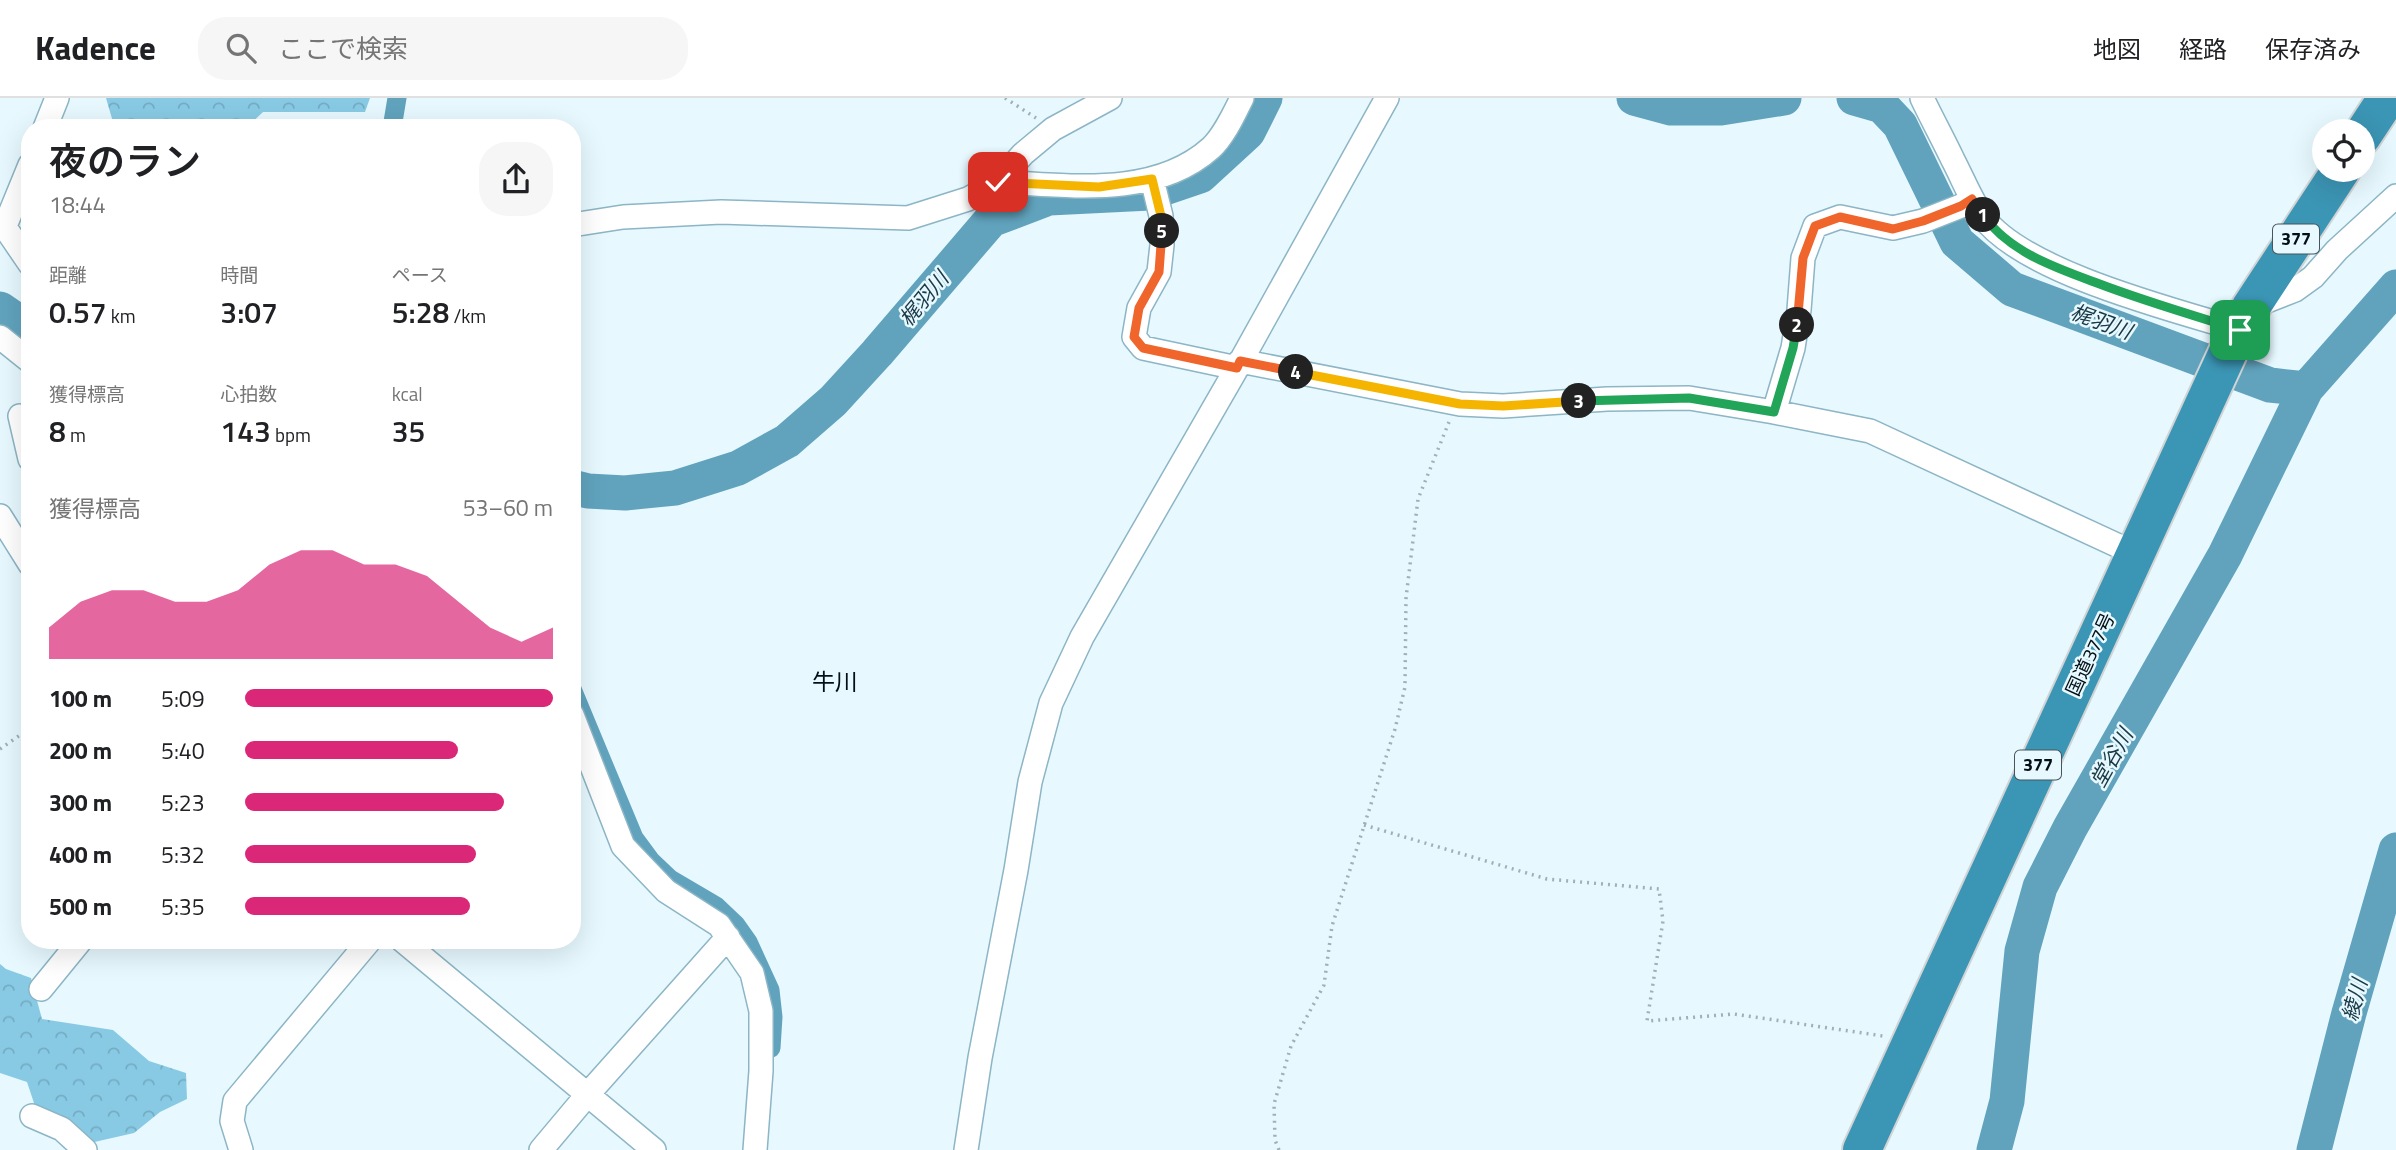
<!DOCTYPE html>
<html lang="ja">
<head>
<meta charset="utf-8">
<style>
	body { margin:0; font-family:"Titillium Web","Noto Sans JP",sans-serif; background:#f6f6f6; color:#202124; height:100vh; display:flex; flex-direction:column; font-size:26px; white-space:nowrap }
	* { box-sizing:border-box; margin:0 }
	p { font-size:23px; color:#757577 }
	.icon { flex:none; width:38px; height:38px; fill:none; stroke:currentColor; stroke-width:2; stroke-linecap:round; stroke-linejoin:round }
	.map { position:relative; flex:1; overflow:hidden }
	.details { position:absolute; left:21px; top:21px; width:560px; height:830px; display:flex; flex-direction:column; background:#fff; border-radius:28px; box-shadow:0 7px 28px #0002 }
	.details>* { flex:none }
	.tools { position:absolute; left:2312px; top:21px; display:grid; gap:14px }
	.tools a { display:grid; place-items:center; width:63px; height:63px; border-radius:50%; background:#fff; box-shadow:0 7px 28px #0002; font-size:35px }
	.pin { position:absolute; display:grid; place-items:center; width:60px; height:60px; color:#fff; margin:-30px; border-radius:14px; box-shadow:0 4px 10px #0006 }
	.km { position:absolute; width:35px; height:35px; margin:-18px; border-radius:50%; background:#222; color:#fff; font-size:19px; line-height:35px; text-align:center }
	.round { display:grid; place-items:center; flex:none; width:74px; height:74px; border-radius:28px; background:#f6f6f6 }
	.summary { display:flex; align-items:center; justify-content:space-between; height:119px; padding:0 28px }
	h1 { font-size:38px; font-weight:600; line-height:52px }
	.metrics { display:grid; grid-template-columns:repeat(3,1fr); gap:10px; height:119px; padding:7px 28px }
	.metrics div { display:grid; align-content:center }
	.metrics b { font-size:30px; font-weight:600 }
	.metrics small { font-size:19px; font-weight:400 }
	.metrics p { font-size:19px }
	.chart { height:196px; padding:14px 28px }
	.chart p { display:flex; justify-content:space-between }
	.chart svg { width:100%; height:126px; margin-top:7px; fill:#db2777; opacity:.7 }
	ul { padding:0 28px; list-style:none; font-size:23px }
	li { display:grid; grid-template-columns:112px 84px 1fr; align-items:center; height:52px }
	li i { height:18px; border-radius:9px; background:#db2777 }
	header { display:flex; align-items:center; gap:42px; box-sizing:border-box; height:98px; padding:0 35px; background:#fff; border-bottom:2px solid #e0e0e0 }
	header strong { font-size:33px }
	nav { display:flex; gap:38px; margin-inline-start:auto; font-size:24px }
	.search { width:490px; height:63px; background:#f6f6f6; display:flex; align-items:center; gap:18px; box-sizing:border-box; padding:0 24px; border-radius:28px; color:#757577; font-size:26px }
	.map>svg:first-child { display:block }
	.forest { fill:url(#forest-crowns) }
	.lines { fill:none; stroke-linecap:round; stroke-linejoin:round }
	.canal { stroke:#61a3bd; stroke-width:19 }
	.river { stroke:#61a3bd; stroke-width:35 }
	.street-casing { stroke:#8cb5c5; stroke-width:26 }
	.highway-casing { stroke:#d1d4d5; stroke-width:42 }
	.path { stroke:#a1b0b7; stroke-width:3.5; stroke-dasharray:2 5; stroke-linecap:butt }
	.street { stroke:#fff; stroke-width:23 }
	.highway { stroke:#3b95b4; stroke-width:38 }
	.split-1-casing { stroke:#fff; stroke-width:14 }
	.split-2-casing { stroke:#fff; stroke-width:14 }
	.split-3-casing { stroke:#fff; stroke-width:14 }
	.split-4-casing { stroke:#fff; stroke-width:14 }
	.split-5-casing { stroke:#fff; stroke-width:14 }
	.split-6-casing { stroke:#fff; stroke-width:14 }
	.split-1 { stroke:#22a559; stroke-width:9 }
	.split-2 { stroke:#f0652b; stroke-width:9 }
	.split-3 { stroke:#22a559; stroke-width:9 }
	.split-4 { stroke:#f5b400; stroke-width:9 }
	.split-5 { stroke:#f0652b; stroke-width:9 }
	.split-6 { stroke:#f5b400; stroke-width:9 }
	.labels { text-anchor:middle; stroke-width:5; stroke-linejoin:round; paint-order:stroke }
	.shield { fill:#e7f8ff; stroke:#47555b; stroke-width:2 }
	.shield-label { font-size:18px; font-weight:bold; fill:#020f15 }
	.street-label { font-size:19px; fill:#020f15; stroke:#e7f8ff }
	.water-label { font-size:21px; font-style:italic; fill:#193945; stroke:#e7f8ff }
	.quarter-label { font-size:23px; fill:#020f15; stroke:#e7f8ff }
</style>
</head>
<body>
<header>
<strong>Kadence</strong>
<div class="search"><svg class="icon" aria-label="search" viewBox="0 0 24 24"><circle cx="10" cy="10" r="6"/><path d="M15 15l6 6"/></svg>ここで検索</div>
<nav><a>地図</a><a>経路</a><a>保存済み</a></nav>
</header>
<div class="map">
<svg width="2396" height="1052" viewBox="0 0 2396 1052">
	<defs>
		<pattern id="forest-crowns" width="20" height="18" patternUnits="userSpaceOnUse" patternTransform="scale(1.75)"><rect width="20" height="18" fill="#88cae4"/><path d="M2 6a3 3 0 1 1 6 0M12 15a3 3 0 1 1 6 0" fill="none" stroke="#74acc3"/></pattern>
	</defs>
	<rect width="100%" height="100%" fill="#e7f8ff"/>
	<path class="forest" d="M106,0H370L365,14H263L246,30H121L113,24Z
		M0,866L6,871L31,880L42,921L113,932L149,963L186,975L187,1001L160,1014L134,1035L90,1045L36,1011L27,984L0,975Z"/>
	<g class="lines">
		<path class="canal" d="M392,30L397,0
			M572,591L634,740L651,763L670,781L716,808L736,827L748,844L770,892L773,919L771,950"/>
		<path class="river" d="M1634,0L1671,10H1721L1784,0
			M1854,0L1882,8L1900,27L1957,144L2012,191L2270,287L2306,291
			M0,211L16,222L30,224
			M572,389L588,393L625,395L675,390L738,370L787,343L833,303L877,255L991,122L1049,100L1150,95L1200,78L1248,34L1265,0
			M1994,1052L2007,1003L2022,853L2040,789L2070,730L2225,457L2306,291L2396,189
			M2314,1052L2349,915L2396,752"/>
		<defs>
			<path id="street" d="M1922,0C1932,21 1943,41 1953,62C1963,81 1971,102 1983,119C2023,174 2174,212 2240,232
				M45,30L57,0
				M1152,81L1161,118L1162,147L1159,174L1139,210L1134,239L1143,250L1237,270
				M998,84C1067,87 1154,101 1211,50C1224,38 1234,16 1242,0
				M0,122L30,166
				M572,127L623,119L721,114L908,120L968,101L998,84L1023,56L1053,31L1110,0
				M5,128L30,67
				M2254,208L2295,192L2313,179L2337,152L2396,98
				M0,239L30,263
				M1240,263L1460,306L1503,308L1607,301L1689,300L1774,314L1870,333L2136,456
				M1774,314L1793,250L1799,212L1803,160L1815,128L1840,119L1893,130L1923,123L1961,108L1972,101
				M20,318L30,361
				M0,418L30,466
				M572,617L623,748L666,793L719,827L752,875L761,913V973L755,1052
				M402,842L654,1052
				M41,891L81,842
				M32,1018L62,1031L85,1052
				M241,1052L232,1023L235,1003L370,842
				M541,1052L588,996L728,839
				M966,1052L980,960L1016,772L1030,684L1051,605L1082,539L1237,270L1387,0"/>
			<path id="highway" d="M2362,38L2387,0
				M1862,1052L2229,252L2251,209L2341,72"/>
		</defs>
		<use href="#street" class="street-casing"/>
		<use href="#highway" class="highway-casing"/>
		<path class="path" d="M1005,0L1036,20
			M0,651L30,630
			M1364,727L1547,781L1659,791L1663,823L1647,923L1734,916L1883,938
			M1279,1052L1275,1042L1274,1006L1291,948L1324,887L1332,828L1395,631L1405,589L1406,500L1418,401L1449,324"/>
		<use href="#street" class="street"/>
		<use href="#highway" class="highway"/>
	</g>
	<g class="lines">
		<defs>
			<path id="split-1" d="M1983,117C2009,154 2056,170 2097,185C2144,203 2192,217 2240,232"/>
			<path id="split-2" d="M1797,227L1803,160L1815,128L1840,119L1893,131L1923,123L1961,108L1972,101L1983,117"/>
			<path id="split-3" d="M1579,303L1689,300L1774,314L1793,250L1797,227"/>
			<path id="split-4" d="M1296,274L1460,306L1503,308L1579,303"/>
			<path id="split-5" d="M1162,133L1159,174L1139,210L1134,239L1143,250L1237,270L1240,263L1296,274"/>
			<path id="split-6" d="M998,84L1099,89L1152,81L1161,118L1162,133"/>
		</defs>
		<use href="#split-1" class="split-1-casing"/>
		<use href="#split-2" class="split-2-casing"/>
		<use href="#split-3" class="split-3-casing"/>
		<use href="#split-4" class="split-4-casing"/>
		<use href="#split-5" class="split-5-casing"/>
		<use href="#split-6" class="split-6-casing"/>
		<use href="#split-1" class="split-1"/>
		<use href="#split-2" class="split-2"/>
		<use href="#split-3" class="split-3"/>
		<use href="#split-4" class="split-4"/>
		<use href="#split-5" class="split-5"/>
		<use href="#split-6" class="split-6"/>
	</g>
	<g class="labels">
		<g class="shield">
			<rect x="2273" y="126.5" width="46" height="29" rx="5"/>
			<rect x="2015" y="652.5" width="46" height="29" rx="5"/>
		</g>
		<g class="shield-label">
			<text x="2296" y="147">377</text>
			<text x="2038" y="673">377</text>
		</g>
		<g class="street-label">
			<text transform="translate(2090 556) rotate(-65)" y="7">国道377号</text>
		</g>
		<g class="water-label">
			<text transform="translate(924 201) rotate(-50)" y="7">梶羽川</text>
			<text transform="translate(2101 224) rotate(20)" y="7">梶羽川</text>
			<text transform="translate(2112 660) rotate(-61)" y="7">堂谷川</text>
			<text transform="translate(2355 902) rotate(-75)" y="7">綾川</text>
		</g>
		<g class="quarter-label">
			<text x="835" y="592">牛川</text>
		</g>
	</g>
</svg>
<div class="tools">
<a><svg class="icon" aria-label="locate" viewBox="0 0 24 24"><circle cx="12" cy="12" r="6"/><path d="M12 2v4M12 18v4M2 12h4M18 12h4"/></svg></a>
</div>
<div class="pin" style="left:2240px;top:232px;background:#1e9e55"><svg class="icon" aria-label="arrive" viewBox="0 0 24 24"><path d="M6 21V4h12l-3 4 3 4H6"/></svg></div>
<div class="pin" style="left:998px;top:84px;background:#d93025"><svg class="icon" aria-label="check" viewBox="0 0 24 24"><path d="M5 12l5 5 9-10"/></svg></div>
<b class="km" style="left:1983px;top:117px">1</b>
<b class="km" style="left:1797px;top:227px">2</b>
<b class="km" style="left:1579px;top:303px">3</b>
<b class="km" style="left:1296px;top:274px">4</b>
<b class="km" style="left:1162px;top:133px">5</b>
<section class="details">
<div class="summary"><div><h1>夜のラン</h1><p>18:44</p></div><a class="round"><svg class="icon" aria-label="share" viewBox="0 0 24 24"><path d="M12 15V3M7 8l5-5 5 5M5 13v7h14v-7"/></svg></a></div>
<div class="metrics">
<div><p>距離</p><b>0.57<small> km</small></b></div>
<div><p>時間</p><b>3:07</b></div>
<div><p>ペース</p><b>5:28<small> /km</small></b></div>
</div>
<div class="metrics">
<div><p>獲得標高</p><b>8<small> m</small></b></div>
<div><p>心拍数</p><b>143<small> bpm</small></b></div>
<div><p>kcal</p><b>35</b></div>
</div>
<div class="chart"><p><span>獲得標高</span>53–60 m</p>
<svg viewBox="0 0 160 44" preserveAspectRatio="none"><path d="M0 44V33L10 24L20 20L30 20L40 24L50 24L60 20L70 11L80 6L90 6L100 11L110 11L120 15L130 24L140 33L150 38L160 33V44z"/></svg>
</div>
<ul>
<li><b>100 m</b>5:09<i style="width:100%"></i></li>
<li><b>200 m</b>5:40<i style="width:69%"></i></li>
<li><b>300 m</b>5:23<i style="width:84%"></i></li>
<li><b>400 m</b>5:32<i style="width:75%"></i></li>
<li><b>500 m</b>5:35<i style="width:73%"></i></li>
</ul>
</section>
</div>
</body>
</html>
